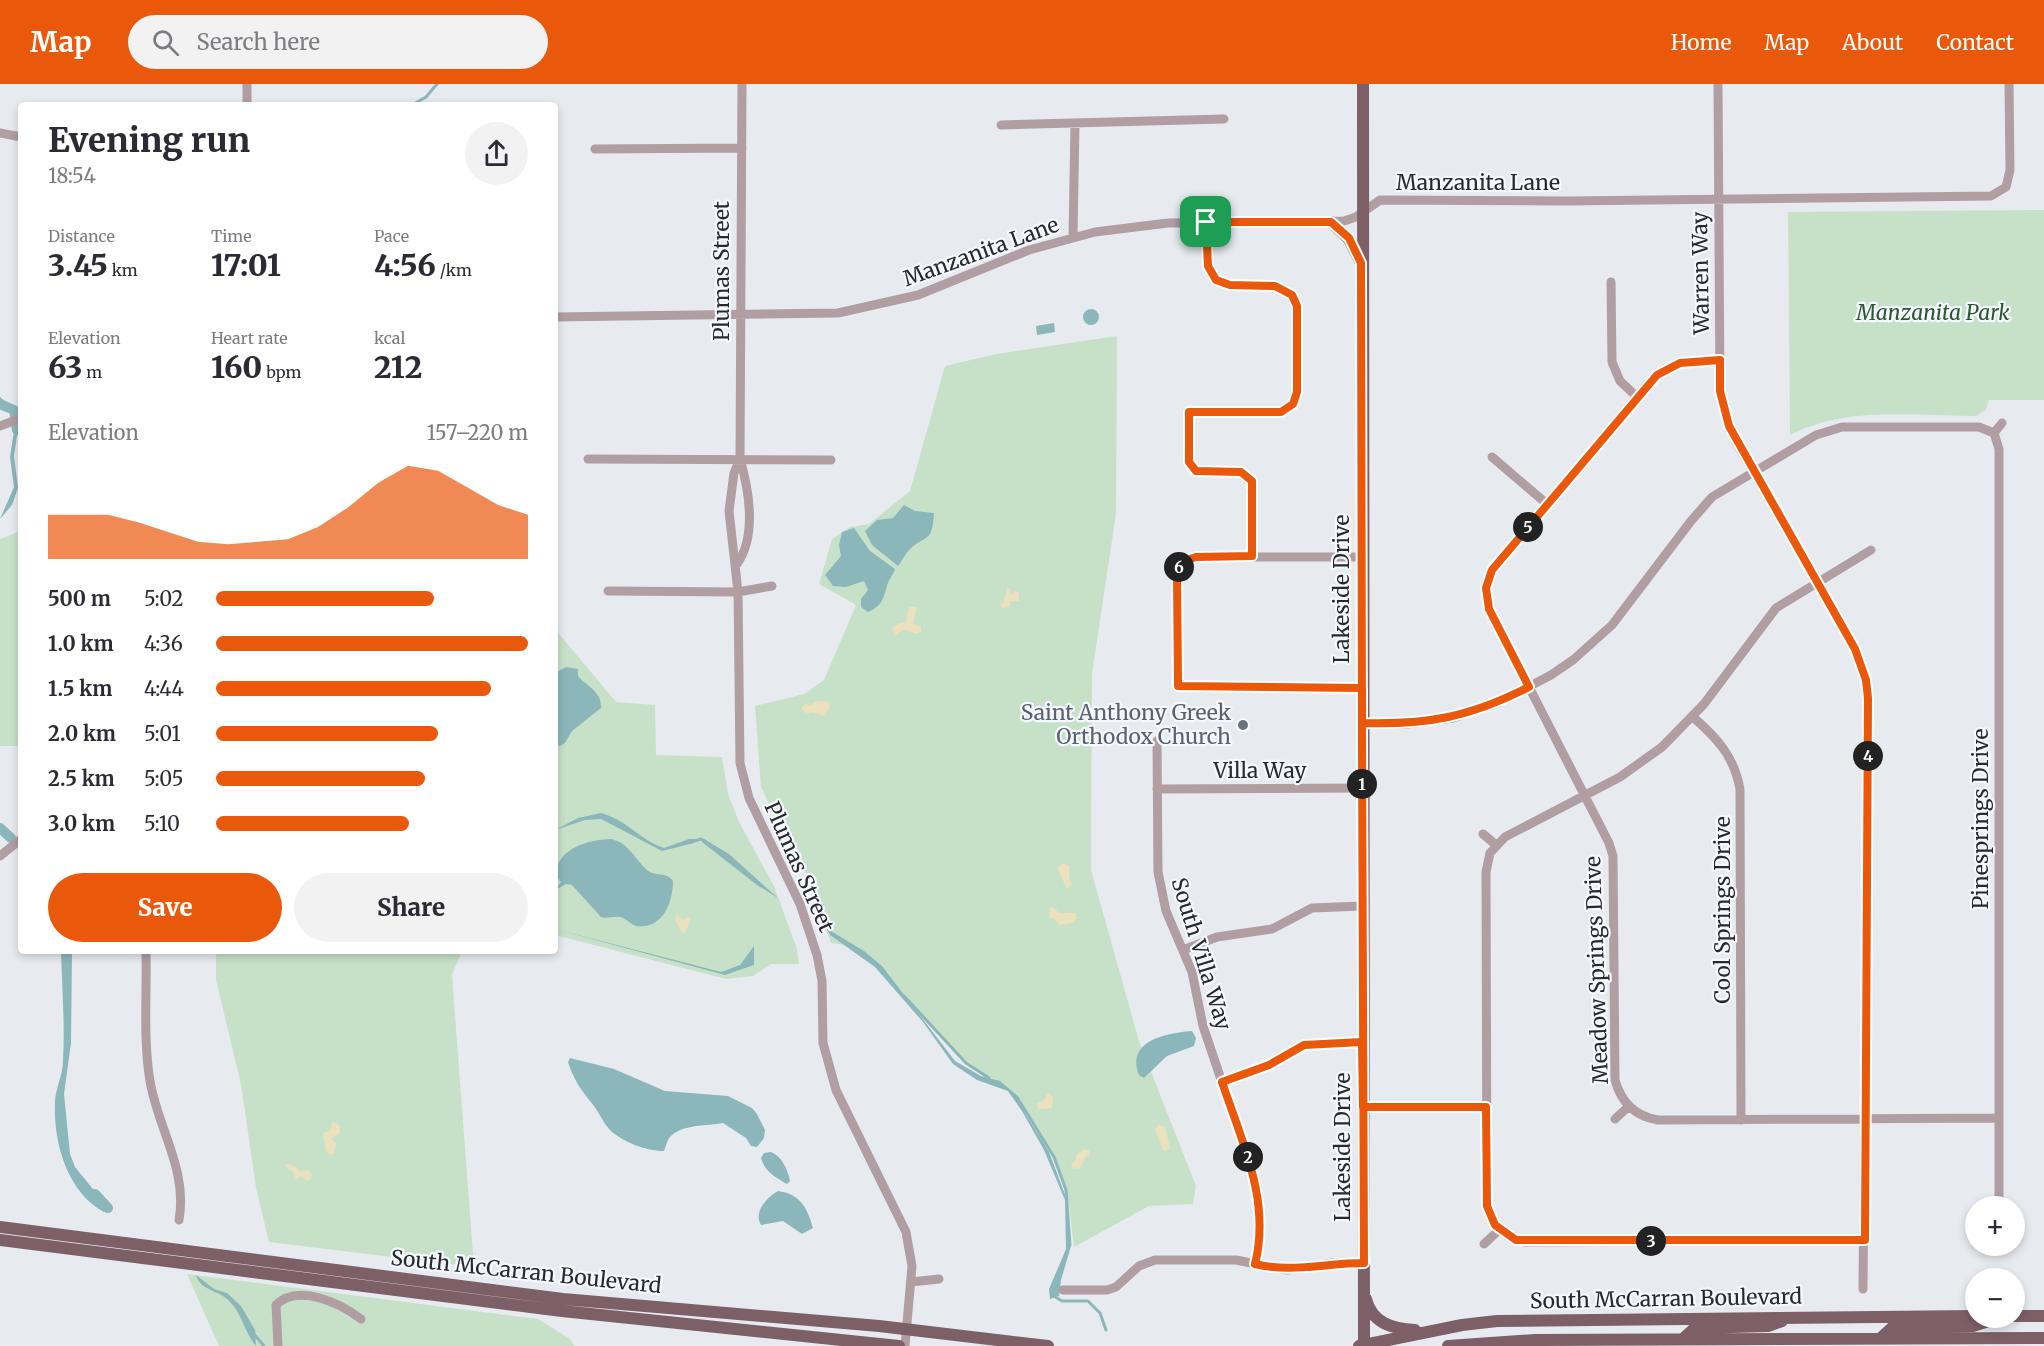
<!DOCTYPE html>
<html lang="en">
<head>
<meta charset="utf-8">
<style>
	body { margin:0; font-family:Merriweather,serif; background:#f2f2f3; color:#2b2b33; height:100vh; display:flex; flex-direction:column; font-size:22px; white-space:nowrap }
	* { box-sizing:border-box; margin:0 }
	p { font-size:20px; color:#7c7c81 }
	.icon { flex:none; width:33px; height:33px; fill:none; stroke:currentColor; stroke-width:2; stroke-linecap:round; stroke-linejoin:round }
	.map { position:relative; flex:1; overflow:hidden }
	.drawer { position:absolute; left:18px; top:18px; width:540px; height:852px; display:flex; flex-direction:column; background:#fff; border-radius:6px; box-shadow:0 3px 9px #0003 }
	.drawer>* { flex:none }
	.buttons { position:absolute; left:1965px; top:1112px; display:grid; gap:12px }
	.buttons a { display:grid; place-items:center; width:60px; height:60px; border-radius:50%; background:#fff; box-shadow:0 3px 9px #0003; font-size:30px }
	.pin { position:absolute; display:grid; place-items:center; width:51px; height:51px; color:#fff; margin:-26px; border-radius:12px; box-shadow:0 3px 9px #0006 }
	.km { position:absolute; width:30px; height:30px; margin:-15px; border-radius:50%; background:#222; color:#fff; font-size:16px; line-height:30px; text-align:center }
	.round { display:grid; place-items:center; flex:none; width:63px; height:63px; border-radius:32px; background:#f2f2f3 }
	.overview { display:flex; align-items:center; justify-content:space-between; height:102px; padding:0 30px }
	h1 { font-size:33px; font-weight:800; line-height:45px }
	.metrics { display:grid; grid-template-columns:repeat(3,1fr); gap:9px; height:102px; padding:6px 30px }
	.metrics div { display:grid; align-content:center }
	.metrics b { font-size:30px; font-weight:800 }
	.metrics small { font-size:16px; font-weight:400 }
	.metrics p { font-size:16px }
	.chart { height:168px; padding:12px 30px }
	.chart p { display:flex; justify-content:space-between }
	.chart svg { width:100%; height:108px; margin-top:6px; fill:#ea580c; opacity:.7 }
	.cta { display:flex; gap:12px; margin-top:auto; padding:12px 30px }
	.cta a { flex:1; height:69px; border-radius:36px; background:#ea580c; color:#fff; font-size:24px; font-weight:800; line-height:69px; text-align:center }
	.cta a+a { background:#f2f2f3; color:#2b2b33 }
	ul { padding:0 30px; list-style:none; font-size:20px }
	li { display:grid; grid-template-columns:96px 72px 1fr; align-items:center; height:45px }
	li i { height:15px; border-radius:8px; background:#ea580c }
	header { display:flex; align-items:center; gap:36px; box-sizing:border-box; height:84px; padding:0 30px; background:#ea580c; color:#fff }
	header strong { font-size:28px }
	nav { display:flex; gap:33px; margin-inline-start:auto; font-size:21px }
	.search { width:420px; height:54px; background:#f2f2f3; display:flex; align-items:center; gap:15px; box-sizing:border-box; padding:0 21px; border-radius:33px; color:#7c7c81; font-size:22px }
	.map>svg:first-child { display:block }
	.green { fill:#c7e1c9 }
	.sand { fill:#ebe1bc }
	.water { fill:#8bb7ba }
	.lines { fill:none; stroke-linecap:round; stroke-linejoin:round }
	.stream { stroke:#8bb7ba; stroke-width:3 }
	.canal { stroke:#8bb7ba; stroke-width:10 }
	.minor { stroke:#b09ea3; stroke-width:9 }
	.major { stroke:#7d5f68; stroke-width:12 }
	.route-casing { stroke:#fff; stroke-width:12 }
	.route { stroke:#ea580c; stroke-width:8 }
	.worship-dot { fill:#6b7280; stroke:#f5f8fe; stroke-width:2 }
	.labels { text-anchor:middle; stroke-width:4.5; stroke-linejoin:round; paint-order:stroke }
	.street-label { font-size:21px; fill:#28292b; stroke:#f5f8fe }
	.park-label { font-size:21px; font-style:italic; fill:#2c5631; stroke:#f5f8fe }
	.worship-label { font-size:21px; fill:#5b616d; stroke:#f5f8fe; text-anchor:end }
</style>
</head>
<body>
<header>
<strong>Map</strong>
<div class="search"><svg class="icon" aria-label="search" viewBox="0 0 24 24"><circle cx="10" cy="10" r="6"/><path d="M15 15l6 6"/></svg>Search here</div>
<nav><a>Home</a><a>Map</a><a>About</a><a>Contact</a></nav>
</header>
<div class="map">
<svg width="2044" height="1262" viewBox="0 0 2044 1262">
	<rect width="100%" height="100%" fill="#e7ebf0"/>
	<path class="green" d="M2044,126V316H1989L1986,326L1976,332C1914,332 1847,322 1790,351L1788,128Z
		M1117,252L1116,430L1092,590L1091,786L1139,957L1196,1102L1193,1120L1149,1122L1074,1163L1069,1121L1054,1071L1027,1031L1000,998L981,990L947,959L874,877L853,862L831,859L807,791L786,755L761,703L755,622L804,610L824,596L856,521L819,500L832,455L850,443L869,440L910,407L945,282L996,270Z
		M21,447V662H0V455Z
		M555,545L616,618L655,621L656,671L722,673L728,710L739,738L774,802L797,865L799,880H771L753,892L726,895L555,851Z
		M216,867H462L452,891L474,1183L269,1158L256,1104L241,1000L216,896Z
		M187,1190L538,1235L570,1255L574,1262H219Z"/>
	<path class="sand" d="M1007,504L1010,505L1011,512L1014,507L1019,509V517H1010V522L1002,524L1000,520L1004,517Z
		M909,523H917L913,539L921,542V548L916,550L905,545L895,552L892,545L899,539H906Z
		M827,617L830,622L825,632L812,628L806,629L801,625L805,620L811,621L814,618Z
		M1063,779L1069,782V793L1072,800L1067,805L1057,784Z
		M1052,822L1059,829H1075L1077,834L1072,839L1059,841L1055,835L1050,834L1049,825Z
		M677,830L683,836L688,833L691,834L685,849L682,848L675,836Z
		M1048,1009L1053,1013L1052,1024L1039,1025L1036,1020L1044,1016Z
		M333,1038L340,1042V1049L331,1054L337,1061L334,1065L335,1069L331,1071L326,1067L323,1049L330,1047Z
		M1158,1040L1165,1043L1170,1064L1166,1067L1163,1066L1155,1046Z
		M1085,1065L1089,1066L1090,1071L1085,1073L1080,1084L1073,1085L1071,1080L1076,1076V1071Z
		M288,1080L295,1082L299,1087L308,1086L312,1091L311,1095L307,1097L302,1092L295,1095L294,1089L285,1082Z"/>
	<path class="water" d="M1083 233a8 8 0 1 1 16 0a8 8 0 1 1-16 0Z
		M1054,239L1055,248L1037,251L1036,242Z
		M0,313L13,324L18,345L14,372L18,404L12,421L0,435L14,403L10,373L14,347L9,326L0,320Z
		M904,421L915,427L934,429C932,460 927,449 909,466C905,470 902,477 898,482L872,461L865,447L877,436L893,434Z
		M854,444L870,467L895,485C893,491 888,497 887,502C883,515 882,522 868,528L861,523V515L868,506L864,497L846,503L833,502L825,491L841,472L839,461L842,448Z
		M566,583L578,585V592C587,603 602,607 601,624L572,647L565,659L560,662L555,660V589Z
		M601,729C627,736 640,756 664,764L689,755H694V759L662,767L601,735L585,736L555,746L578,734Z
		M611,755C629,759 634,774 647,786C655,793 666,787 673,797C673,819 662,846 636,842C630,840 626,834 620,833C613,832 607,835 601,833L572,801L566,800L555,806L561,798L555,790C559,764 587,756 611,755Z
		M704,755L729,770L778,814L757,801L702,758Z
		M826,844L864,867L882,882L955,977L981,992L1000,997L1019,1013L1025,1029L1049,1068L1067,1116L1071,1162L1061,1196L1059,1212L1050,1215L1049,1205L1066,1165L1065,1116L1044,1066L1022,1027L1008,1007L977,996L953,980L923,938L875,883L830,851Z
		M555,845L721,888L740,881L754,862V881L725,891Z
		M61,867H72L71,959L64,1010L70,1070L75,1083L105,1120L107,1125L104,1128C67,1108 53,1058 55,1017C56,1003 63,990 63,977C65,940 62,903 61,867Z
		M1192,947L1196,954L1194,962L1167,972L1144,994L1139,991C1125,956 1168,949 1192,947Z
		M570,974L614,985L665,1007L728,1012L752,1024L757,1030L765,1046L764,1054L757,1063L751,1062L746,1054L723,1039C707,1042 682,1040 670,1053C667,1056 666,1063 664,1067C646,1067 622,1058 609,1045C603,1038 599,1029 594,1022C582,1007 574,997 568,978Z
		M771,1068C782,1072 788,1086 790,1097L787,1100C775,1093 765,1088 761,1074L764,1069Z
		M778,1107C800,1110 807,1123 813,1144L802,1150L783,1137L761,1141C753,1128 767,1113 778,1107Z
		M196,1191L214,1205L227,1209L241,1222L255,1246L256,1262C244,1248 242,1228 227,1215C217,1206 200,1206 196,1191Z"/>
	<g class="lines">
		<path class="stream" d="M412,21L426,13L437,0
			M691,758L701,755L705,757
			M904,912L966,979L989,994
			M1020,1018L1054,1073L1066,1106L1070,1161
			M1052,1211L1062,1217H1088L1100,1229L1106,1246
			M253,1249L264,1262"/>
		<path class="canal" d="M0,320L14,326L17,346
			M0,744L11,754
			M95,1110L108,1124"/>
		<path class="minor" d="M247,0V21
			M1718,0L1720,307L1729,342L1736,358L1855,565L1866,596L1868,614L1863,1205
			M1001,41L1224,35
			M0,49L21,53
			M595,65L742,64
			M1206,138L1208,181L1216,196L1230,201L1275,202L1292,211L1297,222V308L1293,320L1276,329L1189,328V378L1196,387L1241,388L1252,397V473
			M1073,153L1075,40
			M1611,198L1612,278L1620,297L1637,313
			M555,233L838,229L918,211L1029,166L1095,148L1168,139L1344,137L1356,133L1380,116L1567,117L1991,112L2006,103L2010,86L2009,0
			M1720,276C1691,276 1670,279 1648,299L1492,486L1486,504L1489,525L1609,759L1613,772L1615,996C1621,1018 1634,1032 1658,1036L1999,1034
			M0,342L21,334
			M1994,349L1999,365V1122
			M1994,349L2002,339
			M1492,373L1547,420
			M588,375L831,376
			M740,375L734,389L729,427L738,508L740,679L749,714L800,820L817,871L822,897L823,959L836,1006L906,1148L912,1182L905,1262
			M1362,473H1196L1181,478L1177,490L1178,602L1362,604
			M737,480C757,452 749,406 740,375L742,0
			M608,507L738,508L772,502
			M1693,633C1717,654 1734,672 1740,705L1741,1036
			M1362,639L1407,640L1453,634L1498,619L1551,591L1573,576L1612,541L1691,437L1712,413L1816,351L1842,343H1979L1994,349
			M1157,657L1158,788L1166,827L1192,888L1203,942L1256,1099C1261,1126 1262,1154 1255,1180
			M1157,705L1362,704
			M1483,750L1496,761
			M0,772L21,755
			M1183,866L1217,853L1272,845L1312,824L1362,822
			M146,867C147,909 143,955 150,997C158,1045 188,1086 179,1136
			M1222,998L1269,981L1304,961L1362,958
			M1363,1023H1486
			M1615,1035L1628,1023
			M1865,1156L1525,1158C1504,1154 1493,1142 1487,1122L1486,788L1490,769L1505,753L1620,693L1662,663L1704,620L1776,524L1871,466
			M1484,1160L1499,1146
			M911,1198L939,1195
			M1063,1206H1107L1116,1203L1139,1182L1155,1176H1236L1287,1186L1332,1179H1364
			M278,1262L276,1221C298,1199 340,1219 361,1235"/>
		<path class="major" d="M1363,0L1364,1262
			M1331,138L1349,155L1360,177
			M0,1143L563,1215L879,1242L1048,1262
			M0,1156L562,1227L899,1262
			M1366,1215C1372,1239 1392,1245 1415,1246
			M2014,1232H2044
			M1881,1254L1893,1243L1973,1242L2001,1233
			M1683,1255L1695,1244L1768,1242L1782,1237
			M1359,1262L1462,1241L1497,1237L1976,1232
			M1448,1262L1535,1256L2044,1254"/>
	</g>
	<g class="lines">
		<defs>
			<path id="route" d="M1206,138H1331L1349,154L1361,179C1361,340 1362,500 1362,661C1363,834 1363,1006 1364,1179C1327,1179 1291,1189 1255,1180C1271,1117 1242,1058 1222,998L1269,981L1304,961L1362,958L1363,1023H1486L1487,1122L1495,1141L1516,1156H1865L1868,614L1866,596L1855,565L1729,342L1720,307V276L1680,279L1657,291L1492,486L1486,504L1489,525L1529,603C1470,633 1428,641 1362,639V604L1178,602L1177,490L1181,478L1196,473L1252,472V397L1241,388L1196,387L1189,378V328H1281L1293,320L1297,308V222L1292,211L1275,202L1230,201L1216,196L1208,182L1206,138"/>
		</defs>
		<use href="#route" class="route-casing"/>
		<use href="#route" class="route"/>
	</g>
	<circle class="worship-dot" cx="1243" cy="641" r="6"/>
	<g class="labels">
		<g class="street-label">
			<text x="1478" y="106">Manzanita Lane</text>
			<text transform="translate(981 168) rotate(-20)" y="7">Manzanita Lane</text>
			<text transform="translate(722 187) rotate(-90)" y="7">Plumas Street</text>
			<text transform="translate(1701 189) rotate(-91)" y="7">Warren Way</text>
			<text transform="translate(1342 505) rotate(-90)" y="7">Lakeside Drive</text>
			<text x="1260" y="694">Villa Way</text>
			<text transform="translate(1981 735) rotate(-90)" y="7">Pinesprings Drive</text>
			<text transform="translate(799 783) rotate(66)" y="7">Plumas Street</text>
			<text transform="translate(1723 826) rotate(-90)" y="7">Cool Springs Drive</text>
			<text transform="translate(1201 870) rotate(73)" y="7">South Villa Way</text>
			<text transform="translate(1597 886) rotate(-92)" y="7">Meadow Springs Drive</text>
			<text transform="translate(1343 1063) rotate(-90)" y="7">Lakeside Drive</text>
			<text transform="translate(526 1188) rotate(6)" y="7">South McCarran Boulevard</text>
			<text transform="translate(1666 1215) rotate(-1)" y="7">South McCarran Boulevard</text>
		</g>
		<g class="park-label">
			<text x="1933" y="236">Manzanita Park</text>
		</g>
		<g class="worship-label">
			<text x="1231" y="636">Saint Anthony Greek<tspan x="1231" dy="24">Orthodox Church</tspan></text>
		</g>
	</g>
</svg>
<div class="buttons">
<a>+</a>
<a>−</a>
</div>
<div class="pin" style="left:1206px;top:138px;background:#1e9e55"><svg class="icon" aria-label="arrive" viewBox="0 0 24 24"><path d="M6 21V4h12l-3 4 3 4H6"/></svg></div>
<b class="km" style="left:1362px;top:700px">1</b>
<b class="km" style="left:1248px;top:1073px">2</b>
<b class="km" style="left:1651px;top:1157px">3</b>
<b class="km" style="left:1868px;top:672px">4</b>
<b class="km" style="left:1528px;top:443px">5</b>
<b class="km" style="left:1179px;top:483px">6</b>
<section class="drawer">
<div class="overview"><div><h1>Evening run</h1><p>18:54</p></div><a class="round"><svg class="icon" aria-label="share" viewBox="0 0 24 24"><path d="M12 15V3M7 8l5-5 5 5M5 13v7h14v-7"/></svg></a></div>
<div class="metrics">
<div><p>Distance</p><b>3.45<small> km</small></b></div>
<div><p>Time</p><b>17:01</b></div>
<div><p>Pace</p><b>4:56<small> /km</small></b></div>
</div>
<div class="metrics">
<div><p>Elevation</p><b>63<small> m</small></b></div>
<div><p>Heart rate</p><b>160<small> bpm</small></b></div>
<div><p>kcal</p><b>212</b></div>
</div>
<div class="chart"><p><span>Elevation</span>157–220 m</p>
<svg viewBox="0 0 160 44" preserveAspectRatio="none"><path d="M0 44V26L10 26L20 26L30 29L40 33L50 37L60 38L70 37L80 36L90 31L100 23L110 13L120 6L130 8L140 15L150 22L160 26V44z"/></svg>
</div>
<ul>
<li><b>500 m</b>5:02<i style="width:70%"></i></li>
<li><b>1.0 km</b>4:36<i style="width:100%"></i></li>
<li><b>1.5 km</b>4:44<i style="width:88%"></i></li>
<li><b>2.0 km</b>5:01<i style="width:71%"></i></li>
<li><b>2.5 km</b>5:05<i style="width:67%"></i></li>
<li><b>3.0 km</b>5:10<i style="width:62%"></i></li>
</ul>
<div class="cta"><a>Save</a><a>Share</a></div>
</section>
</div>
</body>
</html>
